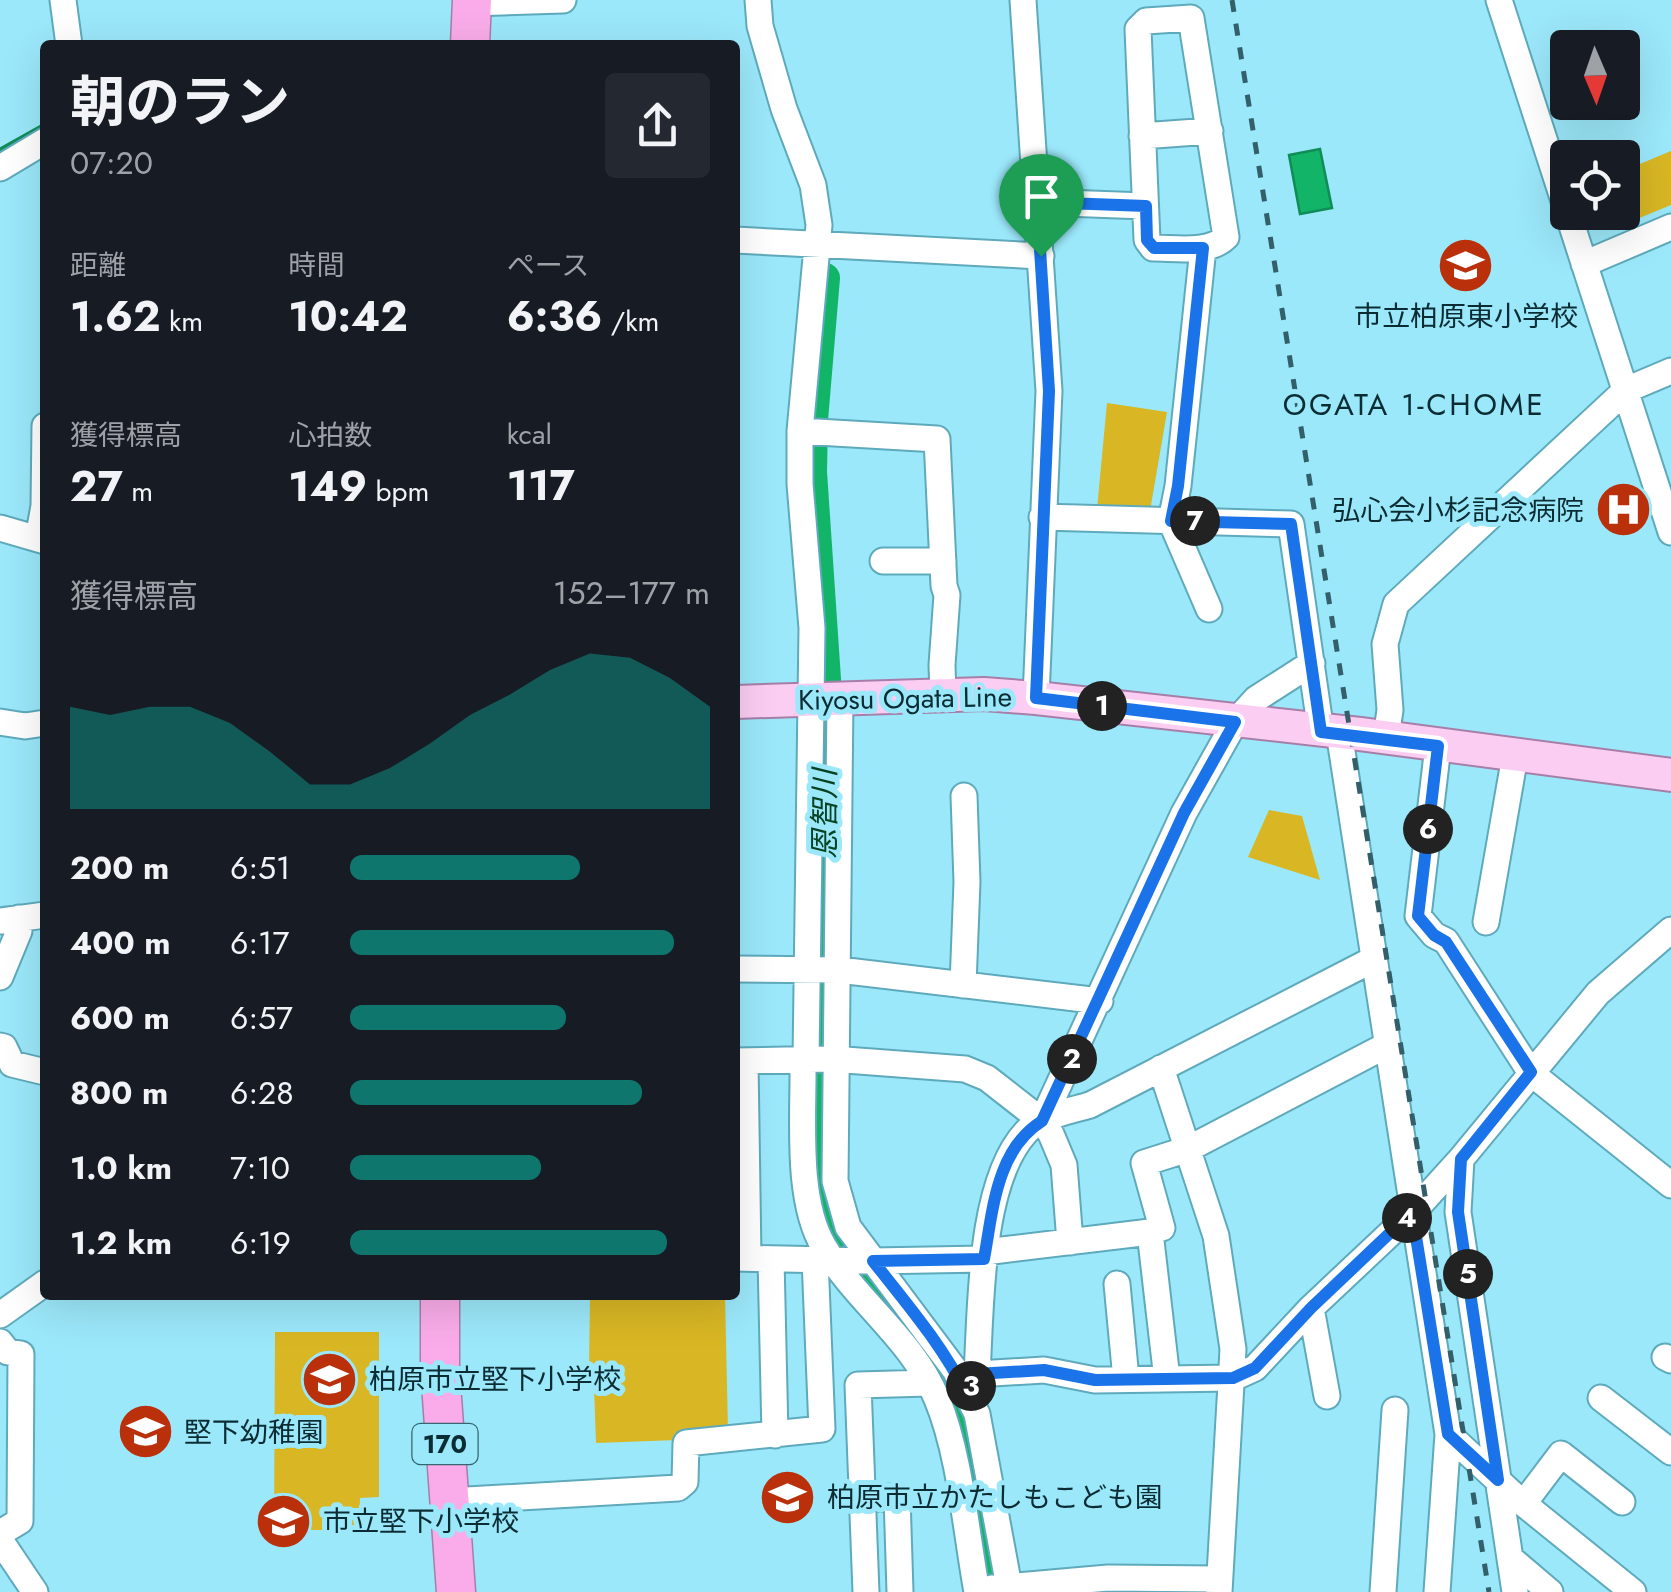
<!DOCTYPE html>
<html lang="ja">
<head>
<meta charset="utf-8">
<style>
	body { margin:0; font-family:Jost,"Noto Sans JP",sans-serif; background:#242831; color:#f1f3f6; height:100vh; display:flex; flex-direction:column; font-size:38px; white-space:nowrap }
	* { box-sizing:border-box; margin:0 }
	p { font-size:32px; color:#9ea1a6 }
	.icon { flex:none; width:55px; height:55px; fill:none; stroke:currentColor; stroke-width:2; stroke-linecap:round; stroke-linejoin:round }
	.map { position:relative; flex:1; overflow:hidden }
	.side { position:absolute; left:40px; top:40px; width:700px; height:1260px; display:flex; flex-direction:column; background:#171b24; border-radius:10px; box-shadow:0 10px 40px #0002 }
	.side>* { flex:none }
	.needle { width:65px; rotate:178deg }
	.buttons { position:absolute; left:1550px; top:30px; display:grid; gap:20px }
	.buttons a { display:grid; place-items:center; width:90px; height:90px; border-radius:10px; background:#171b24; box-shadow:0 10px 40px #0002; font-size:50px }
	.pin { position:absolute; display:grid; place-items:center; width:85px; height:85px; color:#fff; margin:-102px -42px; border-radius:50% 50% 50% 0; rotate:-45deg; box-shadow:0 0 10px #0007 }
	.pin .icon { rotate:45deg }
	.km { position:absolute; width:50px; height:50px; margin:-25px; border-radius:50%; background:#222; color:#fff; font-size:28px; line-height:50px; text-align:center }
	.round { display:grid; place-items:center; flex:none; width:105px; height:105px; border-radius:10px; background:#242831 }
	.summary { display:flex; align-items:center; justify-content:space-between; height:170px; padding:0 30px }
	h1 { font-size:55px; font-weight:700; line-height:75px }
	.metrics { display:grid; grid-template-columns:repeat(3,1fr); gap:15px; height:170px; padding:10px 30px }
	.metrics div { display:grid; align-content:center }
	.metrics b { font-size:42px; font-weight:700 }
	.metrics small { font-size:28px; font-weight:400 }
	.metrics p { font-size:28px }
	.chart { height:280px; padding:20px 30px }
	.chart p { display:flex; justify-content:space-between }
	.chart svg { width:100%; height:180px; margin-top:10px; fill:#0f766e; opacity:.7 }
	ul { padding:0 30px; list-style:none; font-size:32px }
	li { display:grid; grid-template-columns:160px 120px 1fr; align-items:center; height:75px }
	li i { height:25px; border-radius:12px; background:#0f766e }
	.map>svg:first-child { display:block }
	.green { fill:#d8b624 }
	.water { fill:#12b567; stroke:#108c57; stroke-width:2.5 }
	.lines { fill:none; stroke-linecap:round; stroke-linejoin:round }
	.stream { stroke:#108c57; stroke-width:5 }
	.river { stroke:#12b567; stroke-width:30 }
	.minor-casing { stroke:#5eaabc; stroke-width:29 }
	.major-casing { stroke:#a67fa9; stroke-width:36 }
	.highway-casing { stroke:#a67fa9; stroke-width:41 }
	.minor { stroke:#fff; stroke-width:25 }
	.major { stroke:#fbcdf2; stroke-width:32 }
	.highway { stroke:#f9ace9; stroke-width:38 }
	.rail { stroke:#325f69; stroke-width:5; stroke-dasharray:12 12; stroke-linecap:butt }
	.route-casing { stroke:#fff; stroke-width:20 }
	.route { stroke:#1a73e8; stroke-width:12 }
	.labels { text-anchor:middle; stroke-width:10; stroke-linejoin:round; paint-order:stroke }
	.shield { fill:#9be8fa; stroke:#36646f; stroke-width:2.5 }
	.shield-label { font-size:25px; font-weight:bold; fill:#0b2c33 }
	.poi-label { font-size:28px; fill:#0b2c33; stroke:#9be8fa; text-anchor:start }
	.street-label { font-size:28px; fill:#0b2c33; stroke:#9be8fa }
	.neighbourhood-label { font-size:30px; letter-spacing:2.5px; fill:#0b2c33; stroke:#9be8fa }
	.water-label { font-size:30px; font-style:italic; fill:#074223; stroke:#9be8fa }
</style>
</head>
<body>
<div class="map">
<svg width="1671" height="1592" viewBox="0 0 1671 1592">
	<rect width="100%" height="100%" fill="#9be8fa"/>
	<path class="green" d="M1671,151V205L1620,226L1585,217L1583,213L1622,212L1623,171Z
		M1107,403L1167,412L1150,511L1097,509Z
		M1269,810L1302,816L1320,880L1248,857Z
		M590,1295H725L728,1431L677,1440L596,1443L594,1387L589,1371Z
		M275,1332H379V1497L360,1498L359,1530H274Z"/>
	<path class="water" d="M1320,149L1332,208L1300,214L1289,155Z"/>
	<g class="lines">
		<path class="stream" d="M0,150L45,125"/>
		<path class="river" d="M825,278L813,420L812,472L826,679L822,1200L837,1241L935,1363L962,1421L998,1592"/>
		<defs>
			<path id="minor" d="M63,0L69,45
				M758,0L760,26L784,109L813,185L819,225L800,431V484L812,628L806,1059
				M1023,0L1049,391L1036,698
				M1499,0L1671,532
				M472,3L563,0
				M1191,18L1226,237C1209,254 1176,248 1153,248L1147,240L1138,29L1146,21Z
				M1142,136L1210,131
				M0,168L45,141
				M1037,202L1145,206
				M735,240L1041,256
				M1203,248L1178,486L1171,521L1209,609
				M1584,264L1671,227
				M800,431L937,439L944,586L947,595L942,665L943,695
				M1042,517L1291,524L1321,732
				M0,528L45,541
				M38,539L44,506L45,426
				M883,561H943
				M840,698L835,1181L848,1227L955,1370L977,1414L1010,1592
				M0,722L25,726L45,723
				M1339,732L1448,1434L1437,1592
				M1386,738L1390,710L1385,644L1396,604L1626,390L1671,371
				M1438,746L1418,916L1434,935L1446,941L1531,1073L1671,1185
				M0,921L45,915
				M1486,922L1515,756
				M1374,959L1090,1105C1070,1111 1040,1116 1026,1132C979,1183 981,1307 977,1374L1044,1370L1095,1380L1233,1378L1255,1368L1311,1308L1413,1212L1461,1159L1598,993L1671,930
				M735,969L839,970L1100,1001
				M0,977L19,931V918
				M963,985L967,882L964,796
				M0,1046L4,1047L12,1064L45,1072
				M803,1060C804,1114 795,1199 824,1247C856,1301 913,1340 937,1399C960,1454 966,1532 977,1592
				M735,1061L832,1059L965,1069L987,1078L1042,1121L1051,1134L1064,1165L1070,1242
				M745,1061L748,1258
				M1161,1068L1216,1236L1233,1349L1219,1592
				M1042,1121L1184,813L1235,722L1256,699L1312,663
				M1461,1159L1458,1212L1515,1592
				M1150,1232L1162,1228L1144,1163L1188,1149L1387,1045
				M985,1252L1150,1232L1167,1379
				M735,1258L873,1261L984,1259
				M771,1259L775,1435
				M1117,1284L1126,1379
				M1311,1308L1327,1396
				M0,1315L45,1283
				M0,1342L8,1352L21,1354L20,1521L0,1533
				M1665,1357L1671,1360
				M1601,1398L1671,1452
				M1448,1434L1519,1500L1633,1592
				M862,1500L897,1496L900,1592
				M449,1501L678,1488L685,1482L686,1443L822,1429L815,1259
				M1524,1503L1561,1454L1622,1502
				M0,1540L35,1592
				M1510,1558L1550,1592
				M992,1588L1108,1578L1219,1579
				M866,1592L858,1385L929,1383
				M1383,1592L1395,1410"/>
			<path id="major" d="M735,702L984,694L1036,698L1360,734L1671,775"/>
			<path id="highway" d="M470,45L472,0
				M440,1295V1370L456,1592"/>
		</defs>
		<use href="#minor" class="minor-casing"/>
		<use href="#major" class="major-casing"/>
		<use href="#highway" class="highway-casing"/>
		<use href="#minor" class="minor"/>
		<use href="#major" class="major"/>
		<use href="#highway" class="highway"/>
		<path class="rail" d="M1232,0L1489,1592"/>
	</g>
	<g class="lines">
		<defs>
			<path id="route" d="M1037,202L1146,206L1147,240L1154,248H1203L1178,486L1171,521L1291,524L1321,732L1438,746L1418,916L1434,935L1446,942L1531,1072L1461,1159L1458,1212L1498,1480L1448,1434L1412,1212L1311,1308L1255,1368L1233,1378L1095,1380L1044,1370L976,1374L967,1395C943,1346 907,1304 873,1261L984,1259C993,1210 996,1150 1042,1121L1184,813L1235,722L1036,698L1049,391Z"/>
		</defs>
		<use href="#route" class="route-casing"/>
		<use href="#route" class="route"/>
	</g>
	<defs>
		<symbol id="school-disc" viewBox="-11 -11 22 22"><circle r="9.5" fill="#ba300b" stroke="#9be8fa"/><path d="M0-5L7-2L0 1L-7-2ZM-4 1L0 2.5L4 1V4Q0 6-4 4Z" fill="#fff"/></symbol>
		<symbol id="hospital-disc" viewBox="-11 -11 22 22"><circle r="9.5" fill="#ba300b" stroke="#9be8fa"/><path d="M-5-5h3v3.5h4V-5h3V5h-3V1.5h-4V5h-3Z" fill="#fff"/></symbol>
	</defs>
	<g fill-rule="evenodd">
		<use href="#school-disc" x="1434" y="234" width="63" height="63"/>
		<use href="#hospital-disc" x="1592" y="478" width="63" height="63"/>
		<use href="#school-disc" x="298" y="1348" width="63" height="63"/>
		<use href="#school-disc" x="114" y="1400" width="63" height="63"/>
		<use href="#school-disc" x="756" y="1466" width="63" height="63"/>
		<use href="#school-disc" x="252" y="1490" width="63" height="63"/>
	</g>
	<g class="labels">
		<rect class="shield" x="412.5" y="1424" width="65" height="40" rx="8"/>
		<g class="shield-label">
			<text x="445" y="1453">170</text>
		</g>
		<g class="poi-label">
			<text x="1466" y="326" text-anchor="middle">市立柏原東小学校</text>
			<text x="1584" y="520" text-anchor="end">弘心会小杉記念病院</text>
			<text x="369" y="1389">柏原市立堅下小学校</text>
			<text x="184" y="1442">堅下幼稚園</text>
			<text x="827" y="1507">柏原市立かたしもこども園</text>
			<text x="323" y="1531">市立堅下小学校</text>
		</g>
		<g class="street-label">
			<text transform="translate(905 698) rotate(-1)" y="10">Kiyosu Ogata Line</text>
		</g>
		<g class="neighbourhood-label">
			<text x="1414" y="415">OGATA 1-CHOME</text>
		</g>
		<g class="water-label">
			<text transform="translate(825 814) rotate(-90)" y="10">恩智川</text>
		</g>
	</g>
</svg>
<div class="buttons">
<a><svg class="needle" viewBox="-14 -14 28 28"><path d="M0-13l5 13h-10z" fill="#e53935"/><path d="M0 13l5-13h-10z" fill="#9ea1a6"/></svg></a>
<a><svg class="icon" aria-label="locate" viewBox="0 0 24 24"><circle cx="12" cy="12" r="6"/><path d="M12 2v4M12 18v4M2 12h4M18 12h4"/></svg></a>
</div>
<div class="pin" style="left:1041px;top:256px;background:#1e9e55"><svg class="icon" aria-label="arrive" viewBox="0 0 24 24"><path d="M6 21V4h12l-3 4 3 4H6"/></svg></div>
<b class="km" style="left:1102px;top:706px">1</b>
<b class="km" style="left:1072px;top:1059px">2</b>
<b class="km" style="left:971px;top:1386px">3</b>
<b class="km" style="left:1407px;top:1218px">4</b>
<b class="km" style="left:1468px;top:1274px">5</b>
<b class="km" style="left:1428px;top:829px">6</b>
<b class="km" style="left:1195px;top:521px">7</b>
<section class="side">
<div class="summary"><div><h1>朝のラン</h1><p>07:20</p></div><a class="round"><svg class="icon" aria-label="share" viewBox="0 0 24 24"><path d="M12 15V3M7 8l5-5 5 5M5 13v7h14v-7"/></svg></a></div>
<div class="metrics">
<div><p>距離</p><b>1.62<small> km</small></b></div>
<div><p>時間</p><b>10:42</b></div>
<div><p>ペース</p><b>6:36<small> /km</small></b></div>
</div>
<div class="metrics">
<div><p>獲得標高</p><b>27<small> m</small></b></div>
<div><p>心拍数</p><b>149<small> bpm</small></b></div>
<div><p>kcal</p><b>117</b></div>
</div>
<div class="chart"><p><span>獲得標高</span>152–177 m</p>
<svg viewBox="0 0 160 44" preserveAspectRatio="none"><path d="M0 44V19L10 21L20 19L30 19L40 23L50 30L60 38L70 38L80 34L90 28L100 21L110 16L120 10L130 6L140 7L150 12L160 19V44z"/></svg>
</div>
<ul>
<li><b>200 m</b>6:51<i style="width:64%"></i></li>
<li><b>400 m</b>6:17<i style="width:90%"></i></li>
<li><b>600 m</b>6:57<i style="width:60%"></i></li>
<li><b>800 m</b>6:28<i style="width:81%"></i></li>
<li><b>1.0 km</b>7:10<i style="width:53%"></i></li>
<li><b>1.2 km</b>6:19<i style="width:88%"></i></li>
</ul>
</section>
</div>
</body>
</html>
